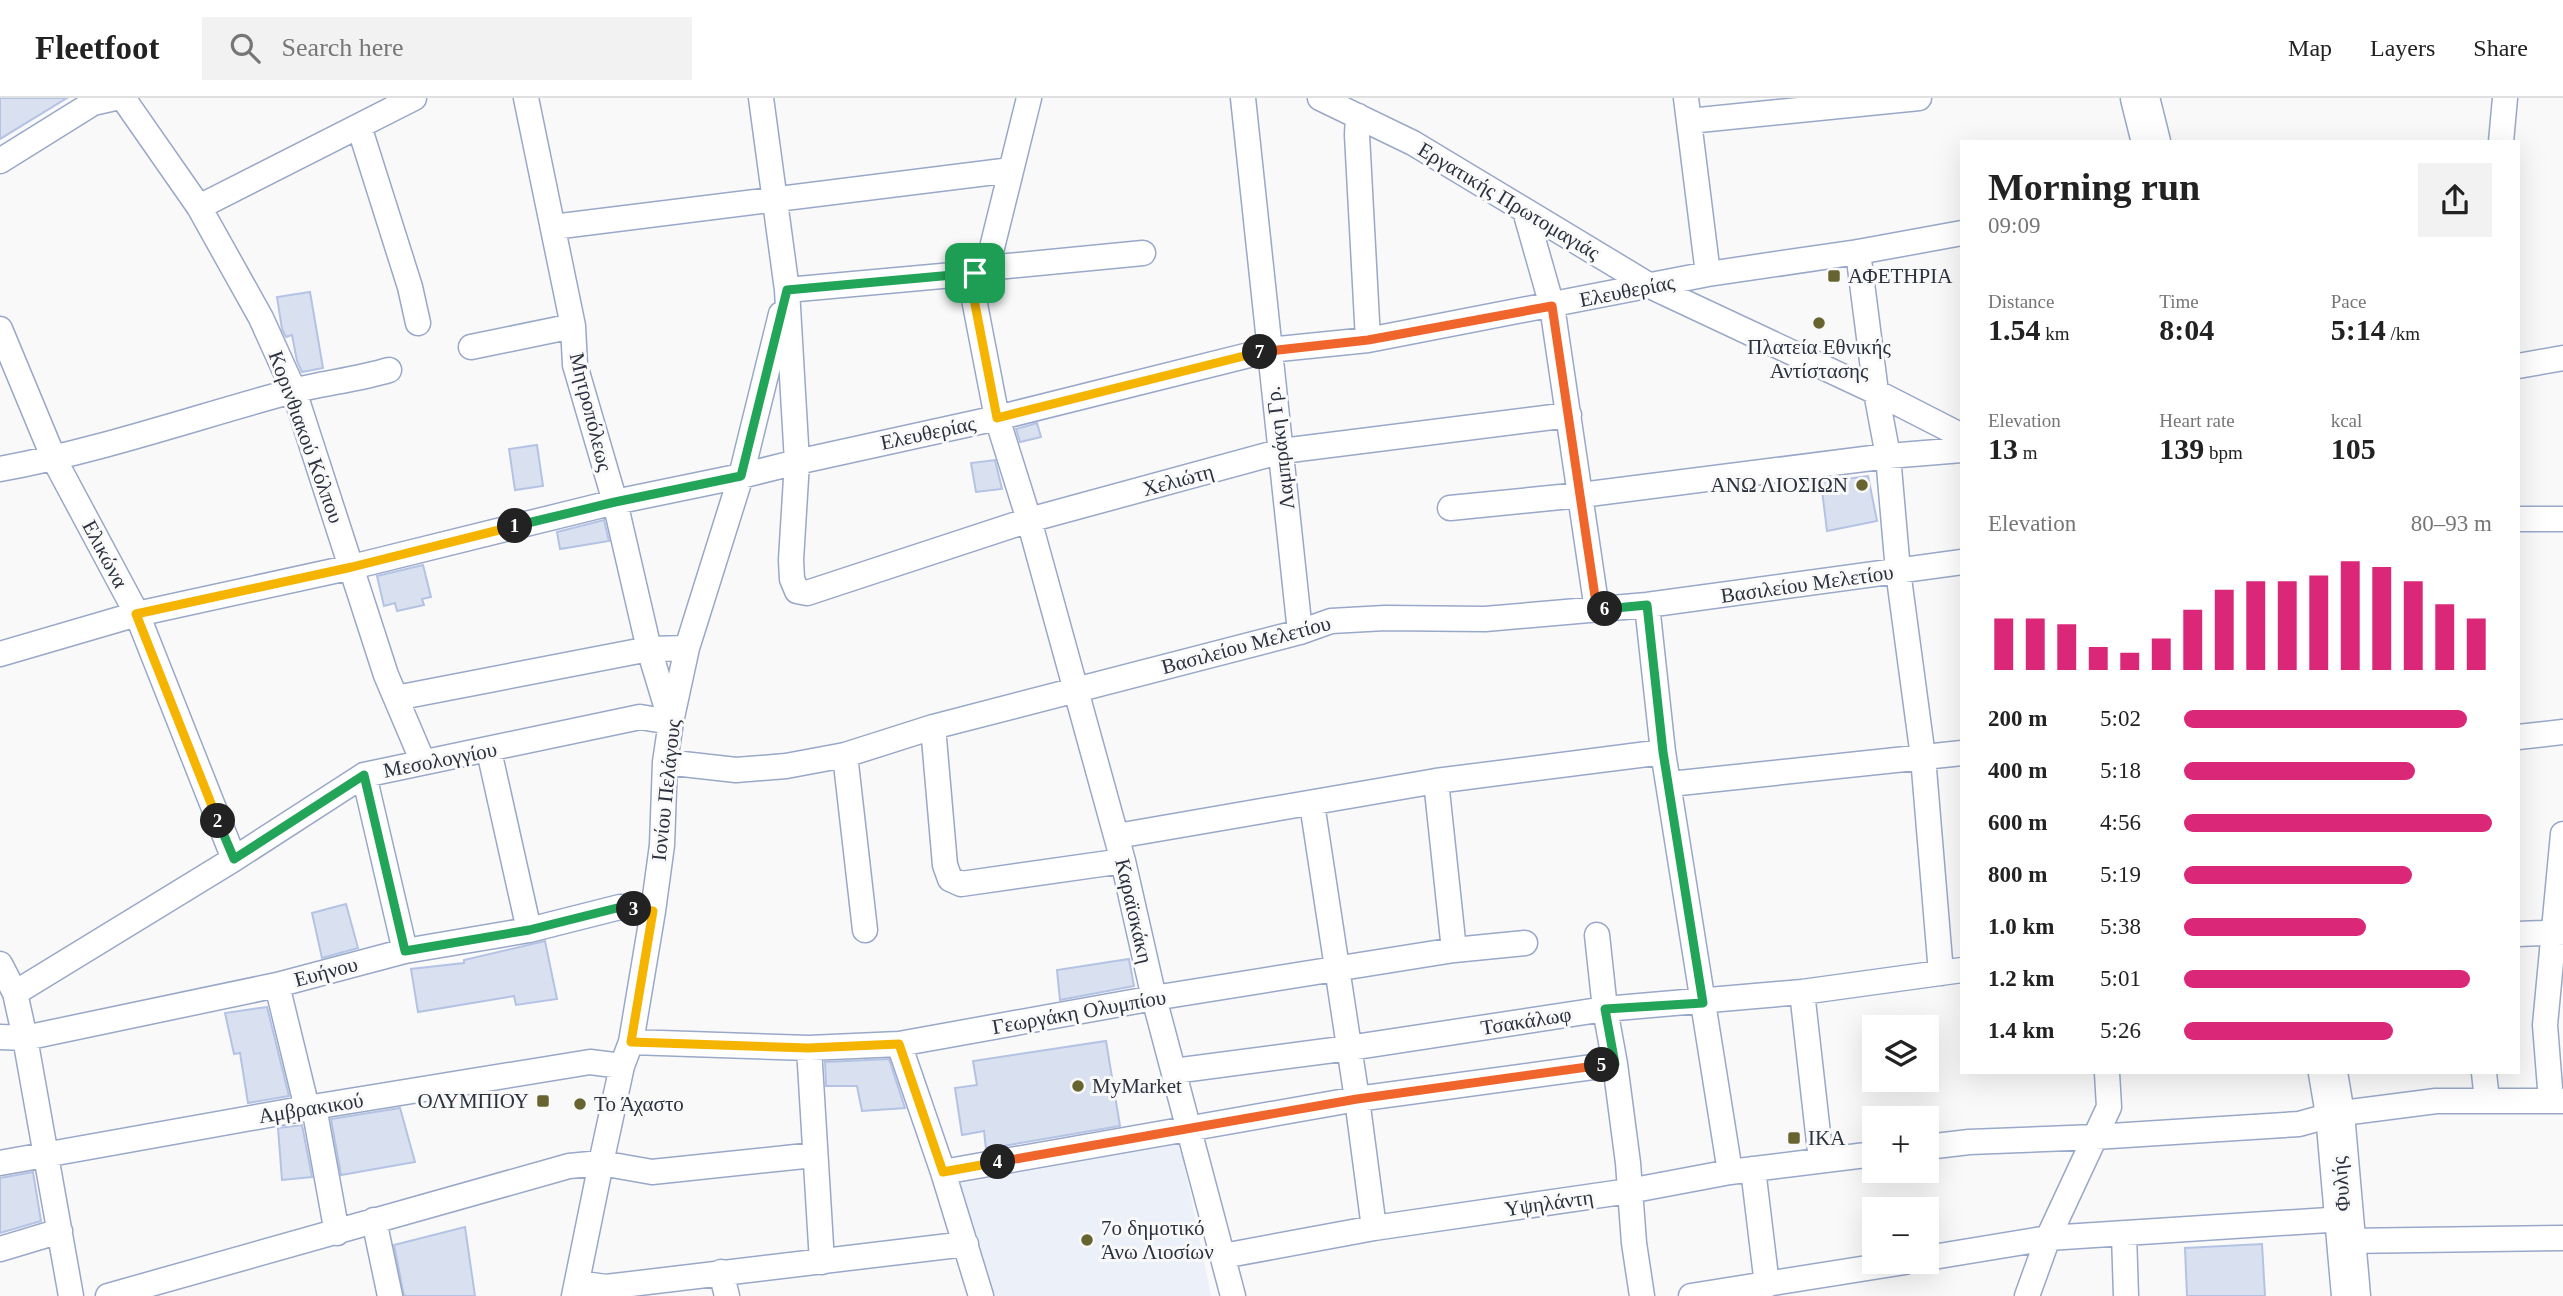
<!DOCTYPE html>
<html lang="en">
<head>
<meta charset="utf-8">
<style>
	body { margin:0; font-family:Georgia,serif; background:#f2f2f2; color:#222; height:100vh; display:flex; flex-direction:column; font-size:26px; white-space:nowrap }
	* { box-sizing:border-box; margin:0 }
	p { font-size:23px; color:#767676 }
	.icon { flex:none; width:38px; height:38px; fill:none; stroke:currentColor; stroke-width:2; stroke-linecap:round; stroke-linejoin:round }
	.map { position:relative; flex:1; overflow:hidden }
	.drawer { position:absolute; left:1960px; top:42px; width:560px; height:934px; display:flex; flex-direction:column; background:#fff; border-radius:0px; box-shadow:0 7px 28px #0002 }
	.drawer>* { flex:none }
	.buttons { position:absolute; left:1862px; top:917px; display:grid; gap:14px }
	.buttons a { display:grid; place-items:center; width:77px; height:77px; border-radius:0px; background:#fff; box-shadow:0 7px 28px #0002; font-size:35px }
	.pin { position:absolute; display:grid; place-items:center; width:60px; height:60px; color:#fff; margin:-30px; border-radius:14px; box-shadow:0 4px 10px #0006 }
	.km { position:absolute; width:35px; height:35px; margin:-18px; border-radius:50%; background:#222; color:#fff; font-size:19px; line-height:35px; text-align:center }
	.round { display:grid; place-items:center; flex:none; width:74px; height:74px; border-radius:0px; background:#f2f2f2 }
	.head { display:flex; align-items:center; justify-content:space-between; height:119px; padding:0 28px }
	h1 { font-size:38px; font-weight:800; line-height:52px }
	.figures { display:grid; grid-template-columns:repeat(3,1fr); gap:10px; height:119px; padding:7px 28px }
	.figures div { display:grid; align-content:center }
	.figures b { font-size:30px; font-weight:800 }
	.figures small { font-size:19px; font-weight:400 }
	.figures p { font-size:19px }
	.chart { height:196px; padding:14px 28px }
	.chart p { display:flex; justify-content:space-between }
	.chart svg { width:100%; height:126px; margin-top:7px; stroke:#db2777; stroke-width:6 }
	ul { padding:0 28px; list-style:none; font-size:23px }
	li { display:grid; grid-template-columns:112px 84px 1fr; align-items:center; height:52px }
	li i { height:18px; border-radius:9px; background:#db2777 }
	header { display:flex; align-items:center; gap:42px; box-sizing:border-box; height:98px; padding:0 35px; background:#fff; border-bottom:2px solid #e0e0e0 }
	header strong { font-size:33px }
	nav { display:flex; gap:38px; margin-inline-start:auto; font-size:24px }
	.search { width:490px; height:63px; background:#f2f2f2; display:flex; align-items:center; gap:18px; box-sizing:border-box; padding:0 24px; border-radius:0px; color:#767676; font-size:26px }
	.map>svg:first-child { display:block }
	.built { fill:#ecf0f8 }
	.building { fill:#d9e1f0; stroke:#b4c3e4; stroke-width:2 }
	.lines { fill:none; stroke-linecap:round; stroke-linejoin:round }
	.street-casing { stroke:#99a8c8; stroke-width:27 }
	.primary-casing { stroke:#99a8c8; stroke-width:41 }
	.street { stroke:#fff; stroke-width:24 }
	.primary { stroke:#fff; stroke-width:38 }
	.split-1-casing { stroke:#fff; stroke-width:14 }
	.split-2-casing { stroke:#fff; stroke-width:14 }
	.split-3-casing { stroke:#fff; stroke-width:14 }
	.split-4-casing { stroke:#fff; stroke-width:14 }
	.split-5-casing { stroke:#fff; stroke-width:14 }
	.split-6-casing { stroke:#fff; stroke-width:14 }
	.split-7-casing { stroke:#fff; stroke-width:14 }
	.split-8-casing { stroke:#fff; stroke-width:14 }
	.split-1 { stroke:#22a559; stroke-width:9 }
	.split-2 { stroke:#f5b400; stroke-width:9 }
	.split-3 { stroke:#22a559; stroke-width:9 }
	.split-4 { stroke:#f5b400; stroke-width:9 }
	.split-5 { stroke:#f0652b; stroke-width:9 }
	.split-6 { stroke:#22a559; stroke-width:9 }
	.split-7 { stroke:#f0652b; stroke-width:9 }
	.split-8 { stroke:#f5b400; stroke-width:9 }
	.poi-dot { fill:#676430; stroke:#f9f9f9; stroke-width:2.5 }
	.labels { text-anchor:middle; stroke-width:6; stroke-linejoin:round; paint-order:stroke }
	.street-label { font-size:21px; fill:#2b313e; stroke:#f9f9f9 }
	.poi-label { font-size:21px; fill:#2b313e; stroke:#f9f9f9; text-anchor:start }
</style>
</head>
<body>
<header>
<strong>Fleetfoot</strong>
<div class="search"><svg class="icon" aria-label="search" viewBox="0 0 24 24"><circle cx="10" cy="10" r="6"/><path d="M15 15l6 6"/></svg>Search here</div>
<nav><a>Map</a><a>Layers</a><a>Share</a></nav>
</header>
<div class="map">
<svg width="2563" height="1198" viewBox="0 0 2563 1198">
	<rect width="100%" height="100%" fill="#f9f9f9"/>
	<path class="built" d="M1180,1046L1211,1198H994L956,1086Z"/>
	<path class="building" d="M0,0H67L0,41Z
		M310,194L323,270L302,274L297,263L292,237L286,239L282,231L277,199Z
		M1037,325L1041,339L1020,344L1016,331Z
		M537,347L543,388L515,392L509,351Z
		M995,362L1002,391L976,394L971,365Z
		M1868,378L1877,423L1827,433L1821,384Z
		M604,422L609,443L560,451L557,434Z
		M423,467L431,499L422,501L424,507L397,513L395,505L384,508L377,478Z
		M346,806L358,850L322,860L312,815Z
		M545,843L557,901L516,907L514,898L418,914L411,871L464,865V862Z
		M1129,861L1134,888L1060,902L1057,872Z
		M267,909L289,998L248,1005L240,955L234,956L225,915Z
		M1106,943L1120,1028L986,1051L984,1033L962,1037L955,990L977,987L973,963Z
		M889,961L905,1010L862,1013L857,988H826L825,964Z
		M400,1010L415,1064L341,1077L331,1021Z
		M302,1027L312,1079L282,1082L278,1030Z
		M33,1074L41,1123L0,1135V1080Z
		M465,1129L475,1198H404L394,1147Z
		M2262,1146L2265,1198H2187L2185,1150Z"/>
	<g class="lines">
		<defs>
			<path id="street" d="M123,0L199,109L261,220L294,293L386,577L423,664
				M761,0L787,192L797,364L791,462L792,481L797,493L807,495L1029,422L1282,353L1569,317
				M1243,0L1300,534
				M1320,0L1413,45L1652,189L1876,294L1962,338
				M1686,0L1708,176
				M1358,18L1357,37L1368,242
				M1689,23L1919,0
				M359,28L410,189L418,225
				M2501,44L2505,0
				M0,63L93,5L115,0
				M199,109L414,0
				M1525,113L1552,208L1597,512
				M553,129L1011,72
				M1858,154L1876,294L1888,358L1898,473L1923,659L1941,875
				M987,170L1029,0
				M975,175L973,196L997,320L1029,422L1123,763L1154,900L1233,1198
				M787,192L975,175L987,170L1143,155
				M0,231L54,361L137,516L234,761
				M471,249L573,228
				M2518,268L2563,260
				M0,371C98,353 193,320 289,294C322,285 356,282 389,272
				M1450,410L1581,397L1888,358L1962,352
				M2518,421H2563
				M1647,507L1663,654L1730,1074
				M0,556L137,516L352,469L615,404L741,378L797,364L997,320L1269,252L1368,242L1708,176L1858,154L1962,135
				M396,600L649,551L687,550
				M933,629L945,767L950,781L961,786L1123,763
				M2518,639L2563,634
				M489,653L529,832
				M845,657L865,832
				M665,664L736,672L786,668L845,657L933,629L1300,534L1331,523L1385,520L1485,521L1647,507L1962,464
				M364,677L405,853
				M1436,683L1454,852
				M1670,686L1962,655
				M1312,706L1357,1001L1374,1130
				M1117,738L1436,683L1663,654
				M2518,836L2563,834
				M1597,837L1605,911L1615,966L1628,1065L1634,1145L1642,1198
				M0,866L15,895L25,940L71,1198
				M277,887L307,1010
				M1802,894L1821,1062
				M15,895L234,761L364,677L640,619L671,624L649,551L615,404L575,267L573,228L526,0
				M0,939L25,940L277,887L405,853L529,832L620,809L653,813
				M631,944L809,950L899,946L1154,900L1454,852L1525,845
				M899,946L943,1074L981,1198
				M809,950L822,1164
				M1174,973L1349,950L1605,911L1802,894L1962,872
				M2484,975L2487,1002
				M2551,1003L2545,927L2563,736
				M314,1009L337,1135
				M1927,1049L1969,1044L2095,1039L2299,1026L2335,1016L2436,1003H2563
				M0,1065L307,1010L590,964L622,968
				M1753,1071L1767,1187
				M943,1074L1357,1001L1615,966
				M374,1122L390,1198
				M2124,1136L2126,1198
				M2346,1143L2563,1140
				M0,1151L60,1133
				M1223,1158L1374,1130L1629,1093L1730,1074L1874,1056
				M1927,1160L2048,1140L2344,1121
				M721,1174L727,1198
				M577,1185L606,1189L966,1146
				M108,1198L569,1068L601,1065L652,1074L814,1057
				M574,1198L601,1065L622,968L631,944L653,813L662,747L665,664L671,624L687,550L741,378L781,216
				M1691,1198L1905,1164
				M2027,1198L2048,1140L2109,1009L2107,975"/>
			<path id="primary" d="M2140,0L2151,44
				M2328,975L2335,1016L2351,1198"/>
		</defs>
		<use href="#street" class="street-casing"/>
		<use href="#primary" class="primary-casing"/>
		<use href="#street" class="street"/>
		<use href="#primary" class="primary"/>
	</g>
	<g class="lines">
		<defs>
			<path id="split-1" d="M515,428L615,404L741,378L787,192L975,175"/>
			<path id="split-2" d="M218,723L136,516L352,469L515,428"/>
			<path id="split-3" d="M218,723L234,761L364,677L405,853L529,832L621,809L634,811"/>
			<path id="split-4" d="M634,811L653,813L631,944L808,950L899,946L943,1074L998,1064"/>
			<path id="split-5" d="M998,1064L1357,1001L1602,967"/>
			<path id="split-6" d="M1602,967L1615,966L1605,911L1703,905L1663,654L1647,507L1605,511"/>
			<path id="split-7" d="M1260,254L1368,242L1552,208L1597,512L1605,511"/>
			<path id="split-8" d="M975,175L973,196L997,320L1260,254"/>
		</defs>
		<use href="#split-1" class="split-1-casing"/>
		<use href="#split-2" class="split-2-casing"/>
		<use href="#split-3" class="split-3-casing"/>
		<use href="#split-4" class="split-4-casing"/>
		<use href="#split-5" class="split-5-casing"/>
		<use href="#split-6" class="split-6-casing"/>
		<use href="#split-7" class="split-7-casing"/>
		<use href="#split-8" class="split-8-casing"/>
		<use href="#split-1" class="split-1"/>
		<use href="#split-2" class="split-2"/>
		<use href="#split-3" class="split-3"/>
		<use href="#split-4" class="split-4"/>
		<use href="#split-5" class="split-5"/>
		<use href="#split-6" class="split-6"/>
		<use href="#split-7" class="split-7"/>
		<use href="#split-8" class="split-8"/>
	</g>
	<g class="poi-dot">
		<rect x="1827" y="171" width="14" height="14" rx="3.5"/>
		<circle cx="1819" cy="225" r="7"/>
		<circle cx="1862" cy="387" r="7"/>
		<circle cx="1078" cy="988" r="7"/>
		<rect x="536" y="996" width="14" height="14" rx="3.5"/>
		<circle cx="580" cy="1006" r="7"/>
		<rect x="1787" y="1033" width="14" height="14" rx="3.5"/>
		<circle cx="1087" cy="1142" r="7"/>
	</g>
	<g class="labels">
		<g class="street-label">
			<text transform="translate(1509 103) rotate(31)" y="7">Εργατικής Πρωτομαγιάς</text>
			<text transform="translate(1627 193) rotate(-11)" y="7">Ελευθερίας</text>
			<text transform="translate(591 314) rotate(76)" y="7">Μητροπόλεως</text>
			<text transform="translate(928 335) rotate(-12)" y="7">Ελευθερίας</text>
			<text transform="translate(306 339) rotate(70)" y="7">Κορινθιακού Κόλπου</text>
			<text transform="translate(1280 350) rotate(-97)" y="7">Λαμπράκη Γρ.</text>
			<text transform="translate(1178 382) rotate(-15)" y="7">Χελιώτη</text>
			<text transform="translate(105 456) rotate(62)" y="7">Ελικώνα</text>
			<text transform="translate(1807 486) rotate(-8)" y="7">Βασιλείου Μελετίου</text>
			<text transform="translate(1246 547) rotate(-15)" y="7">Βασιλείου Μελετίου</text>
			<text transform="translate(440 662) rotate(-11)" y="7">Μεσολογγίου</text>
			<text transform="translate(666 692) rotate(-84)" y="7">Ιονίου Πελάγους</text>
			<text transform="translate(1134 813) rotate(77)" y="7">Καραϊσκάκη</text>
			<text transform="translate(326 874) rotate(-15)" y="7">Ευήνου</text>
			<text transform="translate(1079 914) rotate(-10)" y="7">Γεωργάκη Ολυμπίου</text>
			<text transform="translate(1526 923) rotate(-9)" y="7">Τσακάλωφ</text>
			<text transform="translate(311 1010) rotate(-9)" y="7">Αμβρακικού</text>
			<text transform="translate(2341 1086) rotate(-95)" y="7">Φυλής</text>
			<text transform="translate(1549 1105) rotate(-8)" y="7">Υψηλάντη</text>
		</g>
		<g class="poi-label">
			<text x="1848" y="185">ΑΦΕΤΗΡΙΑ</text>
			<text x="1819" y="256" text-anchor="middle">Πλατεία Εθνικής<tspan x="1819" dy="24">Αντίστασης</tspan></text>
			<text x="1848" y="394" text-anchor="end">ΑΝΩ ΛΙΟΣΙΩΝ</text>
			<text x="1092" y="995">MyMarket</text>
			<text x="529" y="1010" text-anchor="end">ΟΛΥΜΠΙΟΥ</text>
			<text x="594" y="1013">Το Άχαστο</text>
			<text x="1808" y="1047">ΙΚΑ</text>
			<text x="1101" y="1137">7ο δημοτικό<tspan x="1101" dy="24">Άνω Λιοσίων</tspan></text>
		</g>
	</g>
</svg>
<div class="buttons">
<a><svg class="icon" aria-label="layers" viewBox="0 0 24 24"><path d="M12 4l9 5-9 5-9-5zM3 14l9 5 9-5"/></svg></a>
<a>+</a>
<a>−</a>
</div>
<div class="pin" style="left:975px;top:175px;background:#1e9e55"><svg class="icon" aria-label="arrive" viewBox="0 0 24 24"><path d="M6 21V4h12l-3 4 3 4H6"/></svg></div>
<b class="km" style="left:515px;top:428px">1</b>
<b class="km" style="left:218px;top:723px">2</b>
<b class="km" style="left:634px;top:811px">3</b>
<b class="km" style="left:998px;top:1064px">4</b>
<b class="km" style="left:1602px;top:967px">5</b>
<b class="km" style="left:1605px;top:511px">6</b>
<b class="km" style="left:1260px;top:254px">7</b>
<section class="drawer">
<div class="head"><div><h1>Morning run</h1><p>09:09</p></div><a class="round"><svg class="icon" aria-label="share" viewBox="0 0 24 24"><path d="M12 15V3M7 8l5-5 5 5M5 13v7h14v-7"/></svg></a></div>
<div class="figures">
<div><p>Distance</p><b>1.54<small> km</small></b></div>
<div><p>Time</p><b>8:04</b></div>
<div><p>Pace</p><b>5:14<small> /km</small></b></div>
</div>
<div class="figures">
<div><p>Elevation</p><b>13<small> m</small></b></div>
<div><p>Heart rate</p><b>139<small> bpm</small></b></div>
<div><p>kcal</p><b>105</b></div>
</div>
<div class="chart"><p><span>Elevation</span>80–93 m</p>
<svg viewBox="0 0 160 44" preserveAspectRatio="none"><path d="M5 44V26M15 44V26M25 44V28M35 44V36M45 44V38M55 44V33M65 44V23M75 44V16M85 44V13M95 44V13M105 44V11M115 44V6M125 44V8M135 44V13M145 44V21M155 44V26"/></svg>
</div>
<ul>
<li><b>200 m</b>5:02<i style="width:92%"></i></li>
<li><b>400 m</b>5:18<i style="width:75%"></i></li>
<li><b>600 m</b>4:56<i style="width:100%"></i></li>
<li><b>800 m</b>5:19<i style="width:74%"></i></li>
<li><b>1.0 km</b>5:38<i style="width:59%"></i></li>
<li><b>1.2 km</b>5:01<i style="width:93%"></i></li>
<li><b>1.4 km</b>5:26<i style="width:68%"></i></li>
</ul>
</section>
</div>
</body>
</html>
